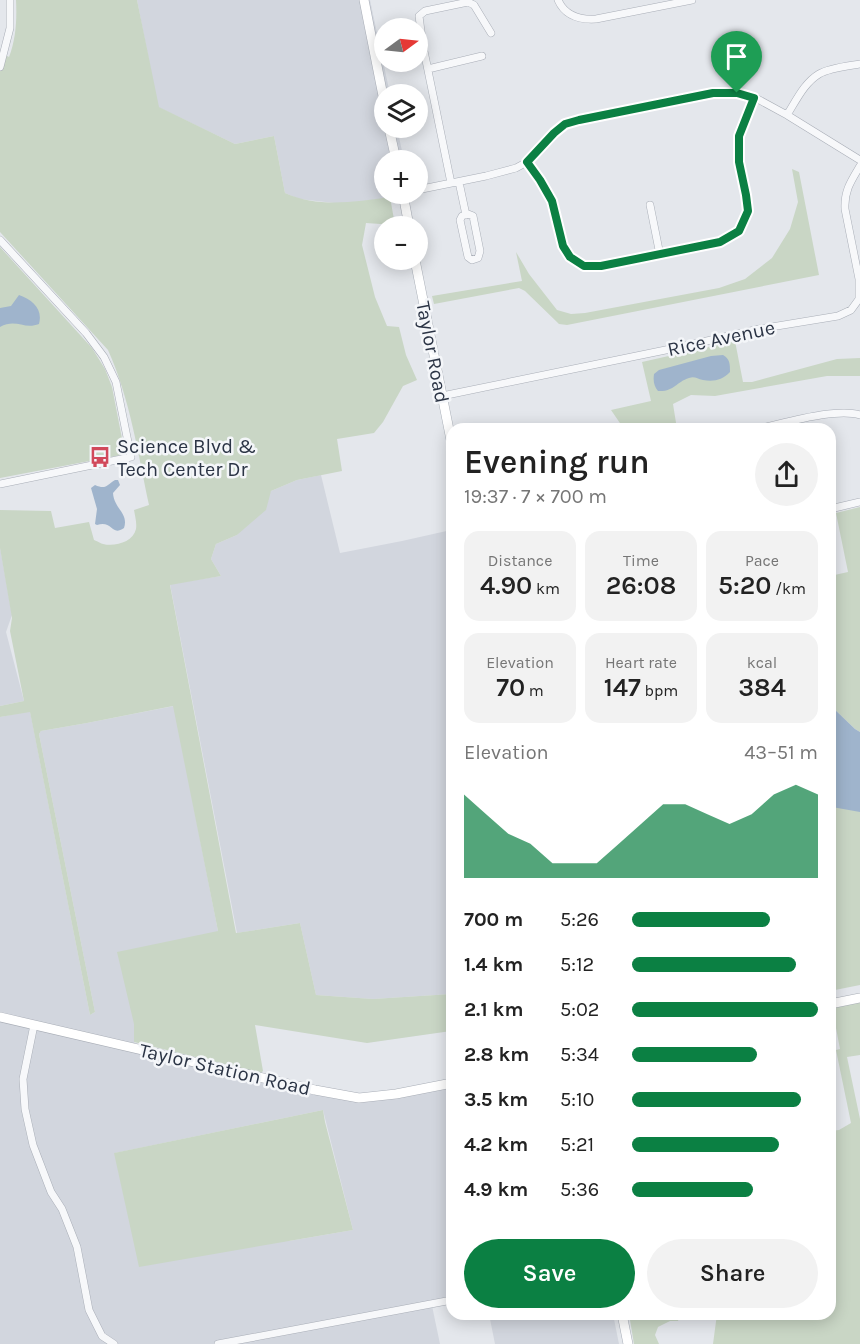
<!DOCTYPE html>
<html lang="en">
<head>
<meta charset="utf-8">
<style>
	body { margin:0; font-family:Karla,sans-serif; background:#f2f2f2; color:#222; height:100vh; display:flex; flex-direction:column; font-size:22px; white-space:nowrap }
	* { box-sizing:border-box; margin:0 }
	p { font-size:20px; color:#767676 }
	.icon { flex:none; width:33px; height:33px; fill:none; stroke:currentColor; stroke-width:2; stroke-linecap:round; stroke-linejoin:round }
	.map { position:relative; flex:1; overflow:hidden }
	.panel { position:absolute; left:446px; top:423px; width:390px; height:897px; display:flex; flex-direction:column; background:#fff; border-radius:18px; box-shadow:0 3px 15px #0003 }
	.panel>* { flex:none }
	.needle { width:39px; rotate:75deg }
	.buttons { position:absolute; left:374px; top:18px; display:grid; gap:12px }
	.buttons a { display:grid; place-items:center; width:54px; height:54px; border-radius:50%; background:#fff; box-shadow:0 3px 15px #0003; font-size:30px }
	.pin { position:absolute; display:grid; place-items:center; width:51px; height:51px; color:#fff; margin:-62px -26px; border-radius:50% 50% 50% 0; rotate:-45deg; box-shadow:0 0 6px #0007 }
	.pin .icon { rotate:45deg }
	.round { display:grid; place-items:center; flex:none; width:63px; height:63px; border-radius:32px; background:#f2f2f2 }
	.head { display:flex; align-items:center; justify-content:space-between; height:102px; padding:0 18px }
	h1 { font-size:33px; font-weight:600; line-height:45px }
	.stats { display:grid; grid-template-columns:repeat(3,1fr); gap:9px; height:102px; padding:6px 18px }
	.stats div { display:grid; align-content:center; border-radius:15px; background:#f2f2f2; text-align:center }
	.stats b { font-size:26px; font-weight:600 }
	.stats small { font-size:16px; font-weight:400 }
	.stats p { font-size:16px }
	.chart { height:168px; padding:12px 18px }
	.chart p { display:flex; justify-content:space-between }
	.chart svg { width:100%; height:108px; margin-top:6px; fill:#0b8043; opacity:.7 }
	.action { display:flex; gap:12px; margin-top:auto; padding:12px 18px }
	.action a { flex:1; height:69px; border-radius:36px; background:#0b8043; color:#fff; font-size:24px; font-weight:600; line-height:69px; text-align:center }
	.action a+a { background:#f2f2f2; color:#222 }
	ul { padding:0 18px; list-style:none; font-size:20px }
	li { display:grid; grid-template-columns:96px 72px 1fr; align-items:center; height:45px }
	li i { height:15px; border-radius:8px; background:#0b8043 }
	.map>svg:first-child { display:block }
	.built { fill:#d2d6de; fill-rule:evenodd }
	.green { fill:#c9d6c5 }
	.water { fill:#9fb4cc }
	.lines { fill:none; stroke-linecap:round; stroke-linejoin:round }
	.minor-casing { stroke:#a9aeb7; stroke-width:8 }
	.secondary-casing { stroke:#a9aeb7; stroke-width:10 }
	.minor { stroke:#f7f8fa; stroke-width:7 }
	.secondary { stroke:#fff; stroke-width:9 }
	.route-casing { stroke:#fff; stroke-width:12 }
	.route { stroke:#0b8043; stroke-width:8 }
	.labels { text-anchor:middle; stroke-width:5; stroke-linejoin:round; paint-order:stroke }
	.street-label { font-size:20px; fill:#2b3445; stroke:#f4f6f9 }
	.poi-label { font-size:20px; fill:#2b3445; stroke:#f4f6f9; text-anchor:start }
</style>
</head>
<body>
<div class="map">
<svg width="860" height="1344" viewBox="0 0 860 1344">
	<rect width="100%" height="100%" fill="#e4e7ec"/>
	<path class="built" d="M137,0H370L390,94H384V128H397L404,160H384V194L411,195L343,204L299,199L285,193L274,136L235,144L158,107Z
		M321,475L340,553L402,541L451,530V994L373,999L316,995L300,923L237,933L170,584L221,576L211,559L216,544L237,535L271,491L297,480Z
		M0,547L12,615L6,632L24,701L0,706Z
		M174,706L218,931L134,1024L135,1051L330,1097L451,1086V1296L431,1301L440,1344H0V717L30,711L90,1015L95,1012L39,734L41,731L87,723ZM323,1110L353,1230L289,1241L115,1153Z
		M489,1314H613L619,1344H495Z"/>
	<path class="green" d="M16,0H137L159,107L235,144L274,136L285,193C319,208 354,202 390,197L395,225L366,223L362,245L375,297L387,326L399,327L406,355L417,380L403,386L383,422L374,433L337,439L342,471L297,480L271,491L266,510L237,535L216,544L211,559L221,576L170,585L236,933L300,923L316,995L373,999L451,994V1031L367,1043L255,1025L263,1071L261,1073L134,1042V1024L117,952L218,931L173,706L87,723L41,731L39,734L95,1012L90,1015L30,712L0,717V706L24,701L10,631L12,618L0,548V510L51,511L55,528L89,522L94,540C95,540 102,544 103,544C115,547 133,542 136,529C137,523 135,516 134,510L149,505C138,453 130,399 108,350L0,232V52L9,57C16,39 17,19 16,0Z
		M792,169L799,172L819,275L567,325L559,324L525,291L519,288L434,304L432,296L522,281L516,252L529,274L557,310L571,314L585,313L719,288L745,279L772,258L790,229L798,202Z
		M0,247L92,348L105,369L112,387L124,449L121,455L0,478Z
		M735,341L743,382H752L837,359L860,358V376H827L715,396L691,395L673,404L677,429H624L611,410L651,401L642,362Z
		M860,507V732L855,729L830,705V576L848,572L836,513Z
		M860,777V985L830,991V783Z
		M860,1002V1055L847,1057L860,1119V1344H713L717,1314H830V1131L839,1130L851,1123L836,1050L840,1049L832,1007Z
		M323,1110L325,1122L353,1230L139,1267L114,1153Z
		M629,1314H680L678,1321H670L658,1327L655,1335L659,1344H634Z"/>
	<path class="water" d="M19,295C33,300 43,309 39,324C24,330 16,318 0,327V308L11,306Z
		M723,355C730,359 730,364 730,372C722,380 714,382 703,380C697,379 695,376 689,378C676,382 674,392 658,391C654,386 653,381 654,374L659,370L711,356Z
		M115,480H118L120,485L113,493C114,509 129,513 124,528C111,537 113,520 97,525L95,524L97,509L91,488L95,485C106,490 107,485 115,480Z
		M830,705L855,729L860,732V812L832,807L830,805Z"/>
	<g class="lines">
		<defs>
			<path id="minor" d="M558,0C565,16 580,20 596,19L692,0
				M0,67L10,28V0
				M428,69L482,56
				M787,115C796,101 804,83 819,74C829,68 848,66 860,64
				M527,162L540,180L552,201L563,246L570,257L584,266H601L720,242L739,231L748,211L746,195L739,162V136L754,97
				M459,182L466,215
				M451,183L423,46L419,16L425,11L468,2L474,5L491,33
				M417,190L486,176L516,168L527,162L553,133L565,124L713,93L737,92L754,97L787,115L860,160
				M650,205L660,255
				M468,214L473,216L480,251L478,258L472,260L468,257L460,220L462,216Z
				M0,240L86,333L104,357L116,382L131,457L0,484
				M442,396L685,346L759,329L838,316L851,310L859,299V279L845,209C844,191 851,181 860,166
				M756,429C782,424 836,407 860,415
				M830,509L860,502
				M34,1025L23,1079L25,1109L33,1145L51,1192L62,1209L77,1247L89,1310L102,1336L114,1344
				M218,1344L452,1300"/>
			<path id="secondary" d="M364,0L384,101
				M389,128L396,160
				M403,194L409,226
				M415,260L452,445
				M830,1004L860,998
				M0,1017L315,1090L359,1098L396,1094L452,1083
				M622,1314L628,1344"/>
		</defs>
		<use href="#minor" class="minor-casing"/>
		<use href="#secondary" class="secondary-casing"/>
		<use href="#minor" class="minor"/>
		<use href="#secondary" class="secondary"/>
	</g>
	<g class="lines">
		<defs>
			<path id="route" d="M713,93H737L754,98L739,136V162L746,195L748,211L739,231L720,242L601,266H584L570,257L563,246L552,201L540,180L527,162L554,133L565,124L579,120Z"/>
		</defs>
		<use href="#route" class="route-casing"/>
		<use href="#route" class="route"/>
	</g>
	<defs>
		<symbol id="bus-bare" viewBox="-9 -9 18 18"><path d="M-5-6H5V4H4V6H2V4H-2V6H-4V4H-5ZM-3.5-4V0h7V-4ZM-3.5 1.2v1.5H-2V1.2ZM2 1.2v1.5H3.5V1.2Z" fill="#d1495b" stroke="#f4f6f9" stroke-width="2.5" paint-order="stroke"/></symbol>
	</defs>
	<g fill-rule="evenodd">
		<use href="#bus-bare" x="85" y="442" width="30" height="30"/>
	</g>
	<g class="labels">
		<g class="street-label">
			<text transform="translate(721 338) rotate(-12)" y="7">Rice Avenue</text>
			<text transform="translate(433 352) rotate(79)" y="7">Taylor Road</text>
			<text transform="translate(225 1069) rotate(13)" y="7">Taylor Station Road</text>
		</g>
		<g class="poi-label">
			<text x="117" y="453">Science Blvd &amp;<tspan x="117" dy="23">Tech Center Dr</tspan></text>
		</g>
	</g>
</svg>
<div class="buttons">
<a><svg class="needle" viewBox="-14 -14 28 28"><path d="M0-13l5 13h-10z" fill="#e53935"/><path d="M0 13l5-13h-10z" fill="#767676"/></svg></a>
<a><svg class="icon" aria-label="layers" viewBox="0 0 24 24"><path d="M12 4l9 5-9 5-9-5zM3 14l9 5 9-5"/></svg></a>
<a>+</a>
<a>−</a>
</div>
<div class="pin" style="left:737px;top:93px;background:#1e9e55"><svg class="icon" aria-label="arrive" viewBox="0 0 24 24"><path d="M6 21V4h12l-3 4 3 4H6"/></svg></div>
<section class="panel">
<div class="head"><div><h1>Evening run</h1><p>19:37 · 7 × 700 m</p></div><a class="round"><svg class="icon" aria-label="share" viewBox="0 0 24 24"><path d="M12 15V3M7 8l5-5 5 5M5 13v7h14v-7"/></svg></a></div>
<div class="stats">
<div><p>Distance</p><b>4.90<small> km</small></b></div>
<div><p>Time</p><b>26:08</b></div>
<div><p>Pace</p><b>5:20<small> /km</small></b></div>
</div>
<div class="stats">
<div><p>Elevation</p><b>70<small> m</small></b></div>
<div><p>Heart rate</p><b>147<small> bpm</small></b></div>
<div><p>kcal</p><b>384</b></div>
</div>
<div class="chart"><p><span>Elevation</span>43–51 m</p>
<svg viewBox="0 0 160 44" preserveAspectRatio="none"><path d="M0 44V10L10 18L20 26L30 30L40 38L50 38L60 38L70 30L80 22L90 14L100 14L110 18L120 22L130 18L140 10L150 6L160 10V44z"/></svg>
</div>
<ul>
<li><b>700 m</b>5:26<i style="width:74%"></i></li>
<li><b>1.4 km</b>5:12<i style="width:88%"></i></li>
<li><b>2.1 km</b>5:02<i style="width:100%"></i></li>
<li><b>2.8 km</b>5:34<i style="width:67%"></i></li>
<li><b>3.5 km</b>5:10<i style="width:91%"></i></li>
<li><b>4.2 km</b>5:21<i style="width:79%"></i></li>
<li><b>4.9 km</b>5:36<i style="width:65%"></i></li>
</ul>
<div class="action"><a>Save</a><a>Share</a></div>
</section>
</div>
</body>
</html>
